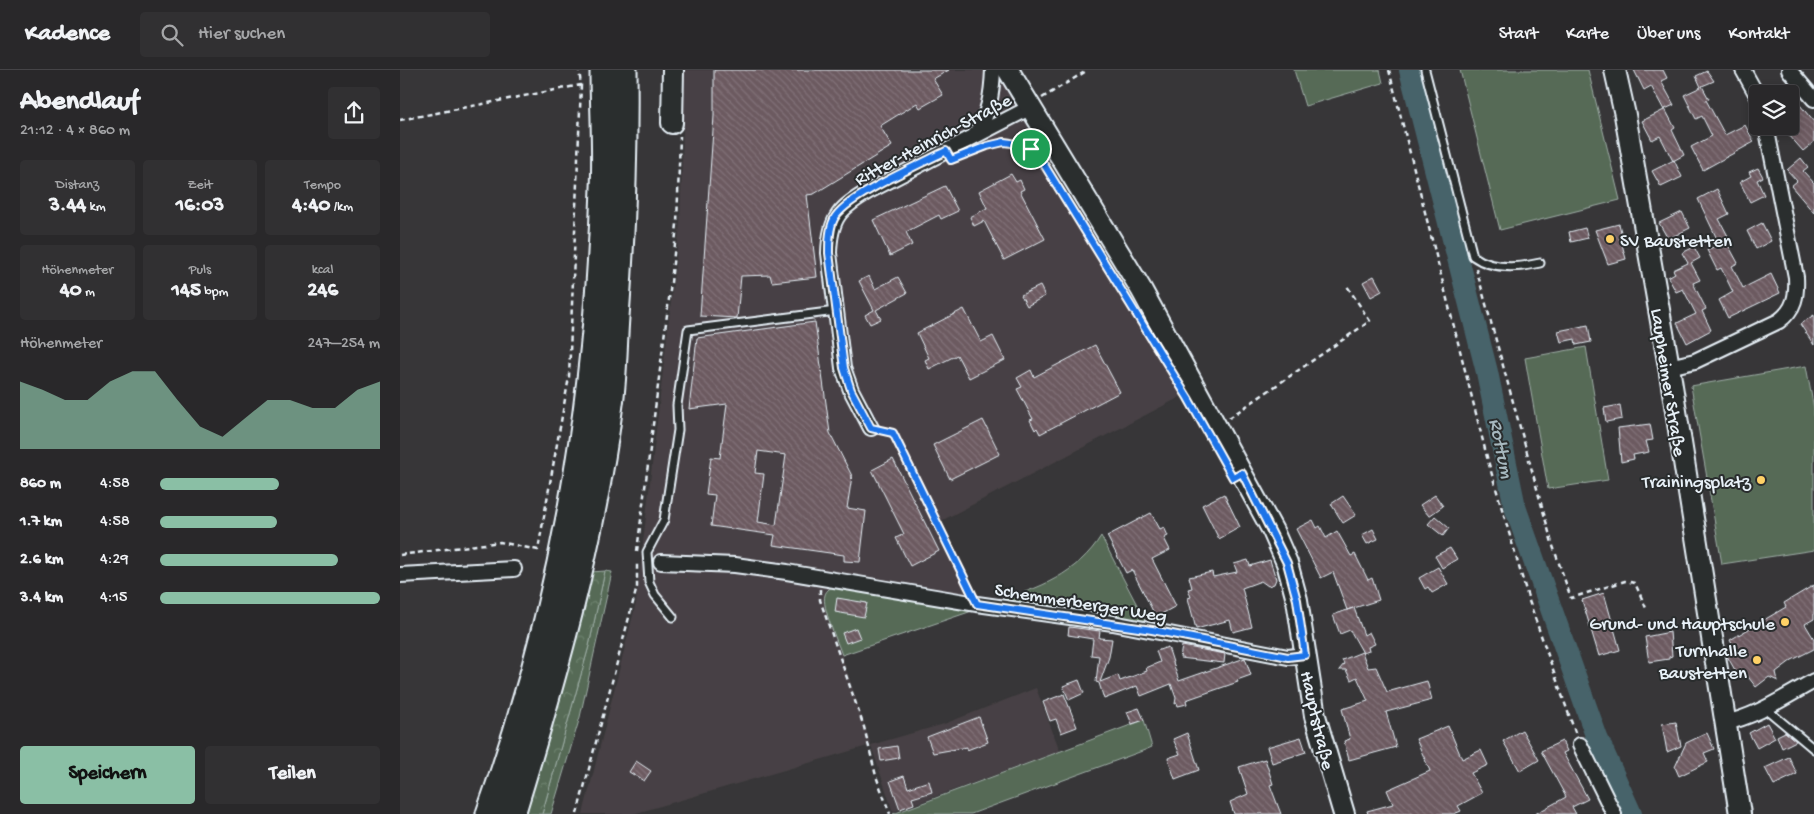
<!DOCTYPE html>
<html lang="de">
<head>
<meta charset="utf-8">
<style>
	body { margin:0; font-family:"Gochi Hand",sans-serif; background:#313032; color:#f1f3f6; height:100vh; display:flex; flex-direction:column; font-size:19px; white-space:nowrap }
	* { box-sizing:border-box; margin:0 }
	p { font-size:16px; color:#a5a6a8 }
	.icon { flex:none; width:28px; height:28px; fill:none; stroke:currentColor; stroke-width:2; stroke-linecap:round; stroke-linejoin:round }
	.map { position:relative; flex:1; overflow:hidden }
	.side { display:flex; flex-direction:column; background:#29282a; width:400px }
	.side>* { flex:none }
	.controls { position:absolute; left:1349px; top:15px; display:grid; gap:10px }
	.controls a { display:grid; place-items:center; width:50px; height:50px; border-radius:5px; background:#29282a; box-shadow:0 2px 8px #0003,0 0 0 1px #454447; font-size:25px }
	.pin { position:absolute; display:grid; place-items:center; width:42px; height:42px; color:#fff; margin:-21px; border:2px solid #fff; border-radius:50%; box-shadow:0 1px 5px #0007 }
	.round { display:grid; place-items:center; flex:none; width:52px; height:52px; border-radius:5px; background:#313032 }
	.summary { display:flex; align-items:center; justify-content:space-between; height:85px; padding:0 20px }
	h1 { font-size:28px; font-weight:700; line-height:38px }
	.stats { display:grid; grid-template-columns:repeat(3,1fr); gap:8px; height:85px; padding:5px 20px }
	.stats div { display:grid; align-content:center; border-radius:5px; background:#313032; text-align:center }
	.stats b { font-size:21px; font-weight:700 }
	.stats small { font-size:14px; font-weight:400 }
	.stats p { font-size:14px }
	.chart { height:140px; padding:10px 20px }
	.chart p { display:flex; justify-content:space-between }
	.chart svg { width:100%; height:90px; margin-top:5px; fill:#8abfa5; opacity:.7 }
	.primary-button { display:flex; gap:10px; margin-top:auto; padding:10px 20px }
	.primary-button a { flex:1; height:58px; border-radius:5px; background:#8abfa5; color:#111; font-size:20px; font-weight:700; line-height:58px; text-align:center }
	.primary-button a+a { background:#313032; color:#f1f3f6 }
	ul { padding:0 20px; list-style:none; font-size:16px }
	li { display:grid; grid-template-columns:80px 60px 1fr; align-items:center; height:38px }
	li i { height:12px; border-radius:6px; background:#8abfa5 }
	header { display:flex; align-items:center; gap:30px; box-sizing:border-box; height:70px; padding:0 25px; background:#29282a; border-bottom:1px solid #454447 }
	header strong { font-size:24px }
	nav { display:flex; gap:28px; margin-inline-start:auto; font-size:18px }
	.search { width:350px; height:45px; background:#313032; display:flex; align-items:center; gap:12px; box-sizing:border-box; padding:0 18px; border-radius:5px; color:#a5a6a8; font-size:19px }
	main { display:flex; flex:1; min-height:0 }
	.map>svg:first-child { display:block }
	.built { fill:#474144 }
	.grass { fill:#566b56; stroke:#9faea7 }
	.forest { fill:url(#forest-crowns); stroke:#9faea7 }
	.lines { fill:none; stroke-linecap:round; stroke-linejoin:round }
	.river { stroke:#46636a; stroke-width:22 }
	.building { fill:url(#building-back-hatch); stroke:#e8f1f8; fill-rule:evenodd }
	.lane-casing { stroke:#e8f1f8; stroke-width:11 }
	.street-casing { stroke:#e8f1f8; stroke-width:18 }
	.secondary-casing { stroke:#e8f1f8; stroke-width:24 }
	.highway-casing { stroke:#e8f1f8; stroke-width:29 }
	.path { stroke:#e8f1f8; stroke-width:2.5; stroke-dasharray:5 4; stroke-linecap:butt }
	.lane { stroke:#2a2d2e; stroke-width:7 }
	.street { stroke:#2a2d2e; stroke-width:14 }
	.secondary { stroke:#2a2d2e; stroke-width:20 }
	.highway { stroke:#2a2d2e; stroke-width:25 }
	.route-casing { stroke:#fff; stroke-width:10 }
	.route { stroke:#1a73e8; stroke-width:6 }
	.poi-dot { fill:#ffd166; stroke:#2a2d2e; stroke-width:2 }
	.labels { text-anchor:middle; stroke-width:4; stroke-linejoin:round; paint-order:stroke }
	.street-label { font-size:19px; fill:#e8f1f8; stroke:#2a2d2e }
	.poi-label { font-size:19px; fill:#e8f1f8; stroke:#2a2d2e; text-anchor:end }
	.water-label { font-size:20px; font-style:italic; fill:#a7b8bf; stroke:#2a2d2e }
</style>
</head>
<body>
<header>
<strong>Kadence</strong>
<div class="search"><svg class="icon" aria-label="search" viewBox="0 0 24 24"><circle cx="10" cy="10" r="6"/><path d="M15 15l6 6"/></svg>Hier suchen</div>
<nav><a>Start</a><a>Karte</a><a>Über uns</a><a>Kontakt</a></nav>
</header>
<main>
<section class="side">
<div class="summary"><div><h1>Abendlauf</h1><p>21:12 · 4 × 860 m</p></div><a class="round"><svg class="icon" aria-label="share" viewBox="0 0 24 24"><path d="M12 15V3M7 8l5-5 5 5M5 13v7h14v-7"/></svg></a></div>
<div class="stats">
<div><p>Distanz</p><b>3.44<small> km</small></b></div>
<div><p>Zeit</p><b>16:03</b></div>
<div><p>Tempo</p><b>4:40<small> /km</small></b></div>
</div>
<div class="stats">
<div><p>Höhenmeter</p><b>40<small> m</small></b></div>
<div><p>Puls</p><b>145<small> bpm</small></b></div>
<div><p>kcal</p><b>246</b></div>
</div>
<div class="chart"><p><span>Höhenmeter</span>247–254 m</p>
<svg viewBox="0 0 160 44" preserveAspectRatio="none"><path d="M0 44V11L10 15L20 20L30 20L40 11L50 6L60 6L70 20L80 33L90 38L100 29L110 20L120 20L130 24L140 24L150 15L160 11V44z"/></svg>
</div>
<ul>
<li><b>860 m</b>4:58<i style="width:54%"></i></li>
<li><b>1.7 km</b>4:58<i style="width:53%"></i></li>
<li><b>2.6 km</b>4:29<i style="width:81%"></i></li>
<li><b>3.4 km</b>4:15<i style="width:100%"></i></li>
</ul>
<div class="primary-button"><a>Speichern</a><a>Teilen</a></div>
</section>
<div class="map">
<svg width="1414" height="744" viewBox="0 0 1414 744">
	<defs>
		<pattern id="forest-crowns" width="20" height="18" patternUnits="userSpaceOnUse" patternTransform="scale(1.25)"><rect width="20" height="18" fill="#566b56"/><path d="M2 6a3 3 0 1 1 6 0M12 15a3 3 0 1 1 6 0" fill="none" stroke="#6e816f"/></pattern>
		<pattern id="building-back-hatch" width="6" height="6" patternUnits="userSpaceOnUse" patternTransform="scale(1.25)"><rect width="6" height="6" fill="#6c5a61"/><path d="M-1 5l2 2M0 0l6 6M5-1l2 2" fill="none" stroke="#817278"/></pattern>
	</defs>
	<rect width="100%" height="100%" fill="#373638"/>
	<filter id="ink" filterUnits="userSpaceOnUse"><feTurbulence type="fractalNoise" baseFrequency=".02" numOctaves="2"/><feDisplacementMap in="SourceGraphic" scale="10" xChannelSelector="R" yChannelSelector="G"/><feConvolveMatrix kernelMatrix="1 2 1 2 8 2 1 2 1" color-interpolation-filters="sRGB"/></filter>
	<g filter="url(#ink)">
		<path class="built" d="M285,0H597L615,29L644,91L788,323L541,451L579,528L578,539L442,586L471,675L544,654L636,618L660,681L493,742L471,675L233,744H183L236,533L280,154Z"/>
		<path class="grass" d="M894,0H980L983,13L905,36Z
			M1060,0H1188L1220,130L1100,160Z
			M1186,277L1208,410L1148,419L1125,288Z
			M1406,296L1414,339V480L1322,494L1291,316Z
			M701,466L747,554L598,530C638,520 678,503 701,466Z
			M205,501L212,502L180,647L151,744H142L189,576Z
			M436,514L578,539L442,585C438,573 421,536 425,525C426,520 432,517 436,514Z
			M744,650L752,677L745,680L571,744H493Z"/>
		<path class="forest" d="M205,501L189,576L142,744H122C150,664 172,584 191,502Z"/>
		<g class="lines">
			<path class="river" d="M1010,0L1087,302L1115,437L1197,668L1231,744"/>
		</g>
		<path class="building" d="M314,0H549L533,9L543,25L520,38L517,33L480,56L492,76L414,124L407,125L417,207L372,212L370,205L341,206L337,248L300,246L314,46Z
			M1234,0H1263L1267,8L1261,11L1274,35L1265,39L1275,58L1272,60L1284,85L1273,91L1260,66L1252,70L1242,51L1264,40L1251,16L1244,20Z
			M1307,1L1314,11L1302,16L1309,29L1306,30L1325,65L1345,55L1354,72L1303,100L1291,77L1312,66L1302,46L1296,49L1284,25L1301,17L1296,6Z
			M1390,33L1395,39L1400,35L1414,52V72L1403,81L1381,56H1390Z
			M1401,88L1408,97L1403,101L1414,113V143L1391,116L1397,111L1387,100Z
			M1274,90L1282,107L1261,117L1252,101Z
			M1358,98L1363,107L1357,110L1364,125L1350,132L1340,112L1351,106L1349,102Z
			M611,104L616,112L620,110L624,119L620,121L645,169L604,190L584,151L574,156L570,147L587,138L579,121Z
			M545,116L558,141L541,149L539,145L506,162L512,175L490,186L473,150Z
			M1317,119L1329,144L1319,149L1328,166L1318,171L1298,129Z
			M1282,142L1290,158L1268,169L1259,153Z
			M1362,153L1371,171L1356,179L1347,161Z
			M1219,154L1222,166L1220,167L1226,189L1208,194L1195,160Z
			M1185,158L1188,168L1171,172L1169,162Z
			M1326,171L1338,193L1332,196L1343,218L1371,204L1380,223L1328,248L1319,230L1333,222L1321,198L1317,200L1307,180Z
			M1294,177L1300,188L1291,193L1300,210L1293,213L1306,239L1302,241L1311,260L1287,273L1277,253L1296,244L1283,219L1276,222L1268,207L1275,203L1273,200L1288,193L1282,183Z
			M469,206L475,219L498,207L507,223L476,240L481,249L470,254L465,245L474,240L459,211Z
			M974,206L982,221L971,227L963,212Z
			M640,216L645,226L627,236L621,225Z
			M564,239L581,272L593,266L605,290L569,308L557,285L529,299L525,290L529,288L517,263Z
			M1414,245V275L1400,254Z
			M415,252L430,363L452,406L447,438L466,441L460,492L444,491V485L373,475L375,465L311,456L315,425L306,424L311,387L320,388L327,334L289,339L297,268ZM358,381L386,385L376,455L358,452L364,404L355,403Z
			M1188,255L1191,272L1176,275L1175,269L1161,272L1158,261Z
			M695,275L720,322L640,364L637,358L635,360L630,350L633,349L617,319L622,317L617,308L631,300L634,307Z
			M1220,335L1222,349L1206,352L1204,338Z
			M583,350L600,384L550,409L533,375Z
			M1250,354L1253,370L1246,371L1249,382L1233,385L1234,389L1221,392L1218,358Z
			M493,389L539,481L510,496L496,468L504,464L472,400Z
			M824,424L840,457L819,469L802,435Z
			M1035,425L1043,436L1029,446L1020,435Z
			M943,426L956,445L943,453L931,434Z
			M751,443L760,459L764,457L768,466L764,468L770,480L752,489L776,536L756,547L732,500L726,503L707,466Z
			M1035,446L1049,458L1043,466L1028,454Z
			M913,450L917,458L920,456L926,468L937,461L951,486L955,484L968,510L972,508L979,530L954,538L964,565L969,562L975,574L968,577L969,581L963,583L950,560L940,564L933,545L953,538L947,540L933,502L921,508L896,459Z
			M973,459L978,469L967,474L962,465Z
			M1050,478L1057,489L1042,498L1035,486Z
			M848,490L850,496L870,490L876,509L874,514L868,516L861,511L842,518L852,557L833,562L830,550L796,559L788,528L791,527L788,519L792,518L789,507L812,502L813,507L837,502L834,494Z
			M1038,497L1048,514L1032,523L1028,517L1025,519L1019,508Z
			M1414,515V549L1405,554L1414,569V579L1392,590L1376,602L1378,611L1369,607L1356,617L1345,603L1339,607L1327,586L1336,582L1330,570L1386,537L1384,533Z
			M1204,523L1220,580L1199,586L1182,530Z
			M437,528L467,533L464,547L435,542Z
			M669,557L700,561L699,568L712,569L709,587L700,612L718,605L720,611L747,601L746,598L760,592L756,581L768,577L779,611L845,588L851,605L837,610L838,612L786,630L787,634L778,636L777,633L775,634L776,628L771,614L741,626L737,616L704,629L699,613L696,612L699,586L691,585L693,569L668,565Z
			M456,558L460,568L446,573L442,563Z
			M1270,562L1272,586L1269,587V589L1249,592L1245,567Z
			M782,576L825,584L824,593L780,588Z
			M962,582L968,598L976,597L987,622L1027,611L1032,630L986,642L996,677L949,690L944,671L950,669L942,639L968,631L957,607L951,610L946,600H939L944,594L942,590Z
			M679,610L684,623L669,630L663,616Z
			M664,624L677,657L661,663L656,649L650,651L643,632Z
			M739,638L744,650L732,654L727,642Z
			M579,647L588,672L567,680V677L533,683L527,667Z
			M1276,652L1281,676L1267,682L1262,654Z
			M1367,653L1375,668L1357,678L1349,663Z
			M1048,656L1062,689L1081,680L1088,695L1071,703L1082,723L1058,736L1061,741L1054,744H968L967,741L993,734L987,720L1030,701L1016,669Z
			M1122,660L1139,690L1120,701L1103,671Z
			M1385,662L1396,671L1382,678L1377,666Z
			M787,663L799,700L775,709L768,688L780,684L773,669Z
			M1307,663L1314,679L1304,683L1308,692L1279,706L1275,697L1286,673Z
			M901,667L906,682L872,693L867,677Z
			M1162,671L1167,681L1163,683L1188,729L1172,737L1176,744H1135L1166,727L1141,681Z
			M497,676L499,688L481,691L479,679Z
			M1389,687L1397,704L1374,715L1365,698Z
			M865,689L873,714L870,715L881,744H834L830,732L848,724L839,697Z
			M236,691L251,701L244,711L229,702Z
			M504,706L508,718L529,711L532,722L512,728L514,734L500,739L490,711Z"/>
		<g class="lines">
			<defs>
				<path id="lane" d="M1025,0L1073,186C1092,200 1118,198 1140,193
					M273,547L255,525L249,512L247,482L264,450L278,360L277,335L288,260L436,241
					M1365,638L1414,679"/>
				<path id="street" d="M1343,0L1358,27
					M1389,0L1414,29
					M575,65C589,45 592,24 593,0
					M1269,297L1295,291L1379,251C1395,239 1397,225 1396,207L1366,56
					M471,358L451,320L443,298L429,183C430,147 440,138 469,121L631,37
					M261,492L335,495L387,502L577,534L713,553L888,587L905,585
					M0,505L114,499
					M1324,653C1356,647 1386,626 1414,611
					M1180,675L1214,744"/>
				<path id="secondary" d="M608,0L741,219L873,461L887,493L897,530L915,646L944,744
					M1215,0L1225,45L1269,297L1340,744
					M272,53L273,0"/>
				<path id="highway" d="M89,744C162,538 197,337 204,118C206,79 203,39 203,0
					M112,744C153,610 192,474 210,334C214,305 214,276 216,247C222,165 225,83 224,0"/>
			</defs>
			<use href="#lane" class="lane-casing"/>
			<use href="#street" class="street-casing"/>
			<use href="#secondary" class="secondary-casing"/>
			<use href="#highway" class="highway-casing"/>
			<path class="path" d="M989,0L1088,391L1129,531L1176,665
				M642,28L688,0
				M0,50L181,15
				M583,78C605,70 624,72 640,88L685,160
				M1076,198L1152,473L1171,528L1225,511L1235,513L1246,538
				M829,348L970,251L947,216
				M482,361L493,363L570,521
				M237,481L271,213L277,154L280,66
				M0,485L100,472L138,480L169,307L181,15L179,0
				M420,519V530L464,657L476,706L490,744
				M177,744L237,517V494"/>
			<use href="#lane" class="lane"/>
			<use href="#street" class="street"/>
			<use href="#secondary" class="secondary"/>
			<use href="#highway" class="highway"/>
		</g>
	</g>
	<g class="lines" filter="url(#ink)">
		<defs>
			<path id="route" d="M604,72C620,74 629,77 640,88L788,328L833,408L842,403L887,493L897,530L905,585L888,587L752,560L577,534L493,363L471,358L451,320L444,298L429,183C429,172 429,159 434,149C444,127 523,93 546,81L551,90L587,76Z"/>
		</defs>
		<use href="#route" class="route-casing"/>
		<use href="#route" class="route"/>
	</g>
	<g class="poi-dot">
		<circle cx="1210" cy="169" r="5"/>
		<circle cx="1361" cy="410" r="5"/>
		<circle cx="1385" cy="552" r="5"/>
		<circle cx="1357" cy="590" r="5"/>
	</g>
	<g class="labels">
		<g class="street-label">
			<text transform="translate(532 68) rotate(-28)" y="7">Ritter-Heinrich-Straße</text>
			<text transform="translate(1270 312) rotate(81)" y="7">Laupheimer Straße</text>
			<text transform="translate(681 531) rotate(9)" y="7">Schemmerberger Weg</text>
			<text transform="translate(919 650) rotate(77)" y="7">Hauptstraße</text>
		</g>
		<g class="poi-label">
			<text x="1220" y="176" text-anchor="start">SV Baustetten</text>
			<text x="1351" y="417">Trainingsplatz</text>
			<text x="1375" y="559">Grund- und Hauptschule</text>
			<text x="1347" y="586">Turnhalle<tspan x="1347" dy="22">Baustetten</tspan></text>
		</g>
		<g class="water-label">
			<text transform="translate(1103 378) rotate(78)" y="7">Rottum</text>
		</g>
	</g>
</svg>
<div class="controls">
<a><svg class="icon" aria-label="layers" viewBox="0 0 24 24"><path d="M12 4l9 5-9 5-9-5zM3 14l9 5 9-5"/></svg></a>
</div>
<div class="pin" style="left:631px;top:79px;background:#1e9e55"><svg class="icon" aria-label="arrive" viewBox="0 0 24 24"><path d="M6 21V4h12l-3 4 3 4H6"/></svg></div>
</div>
</main>
</body>
</html>
